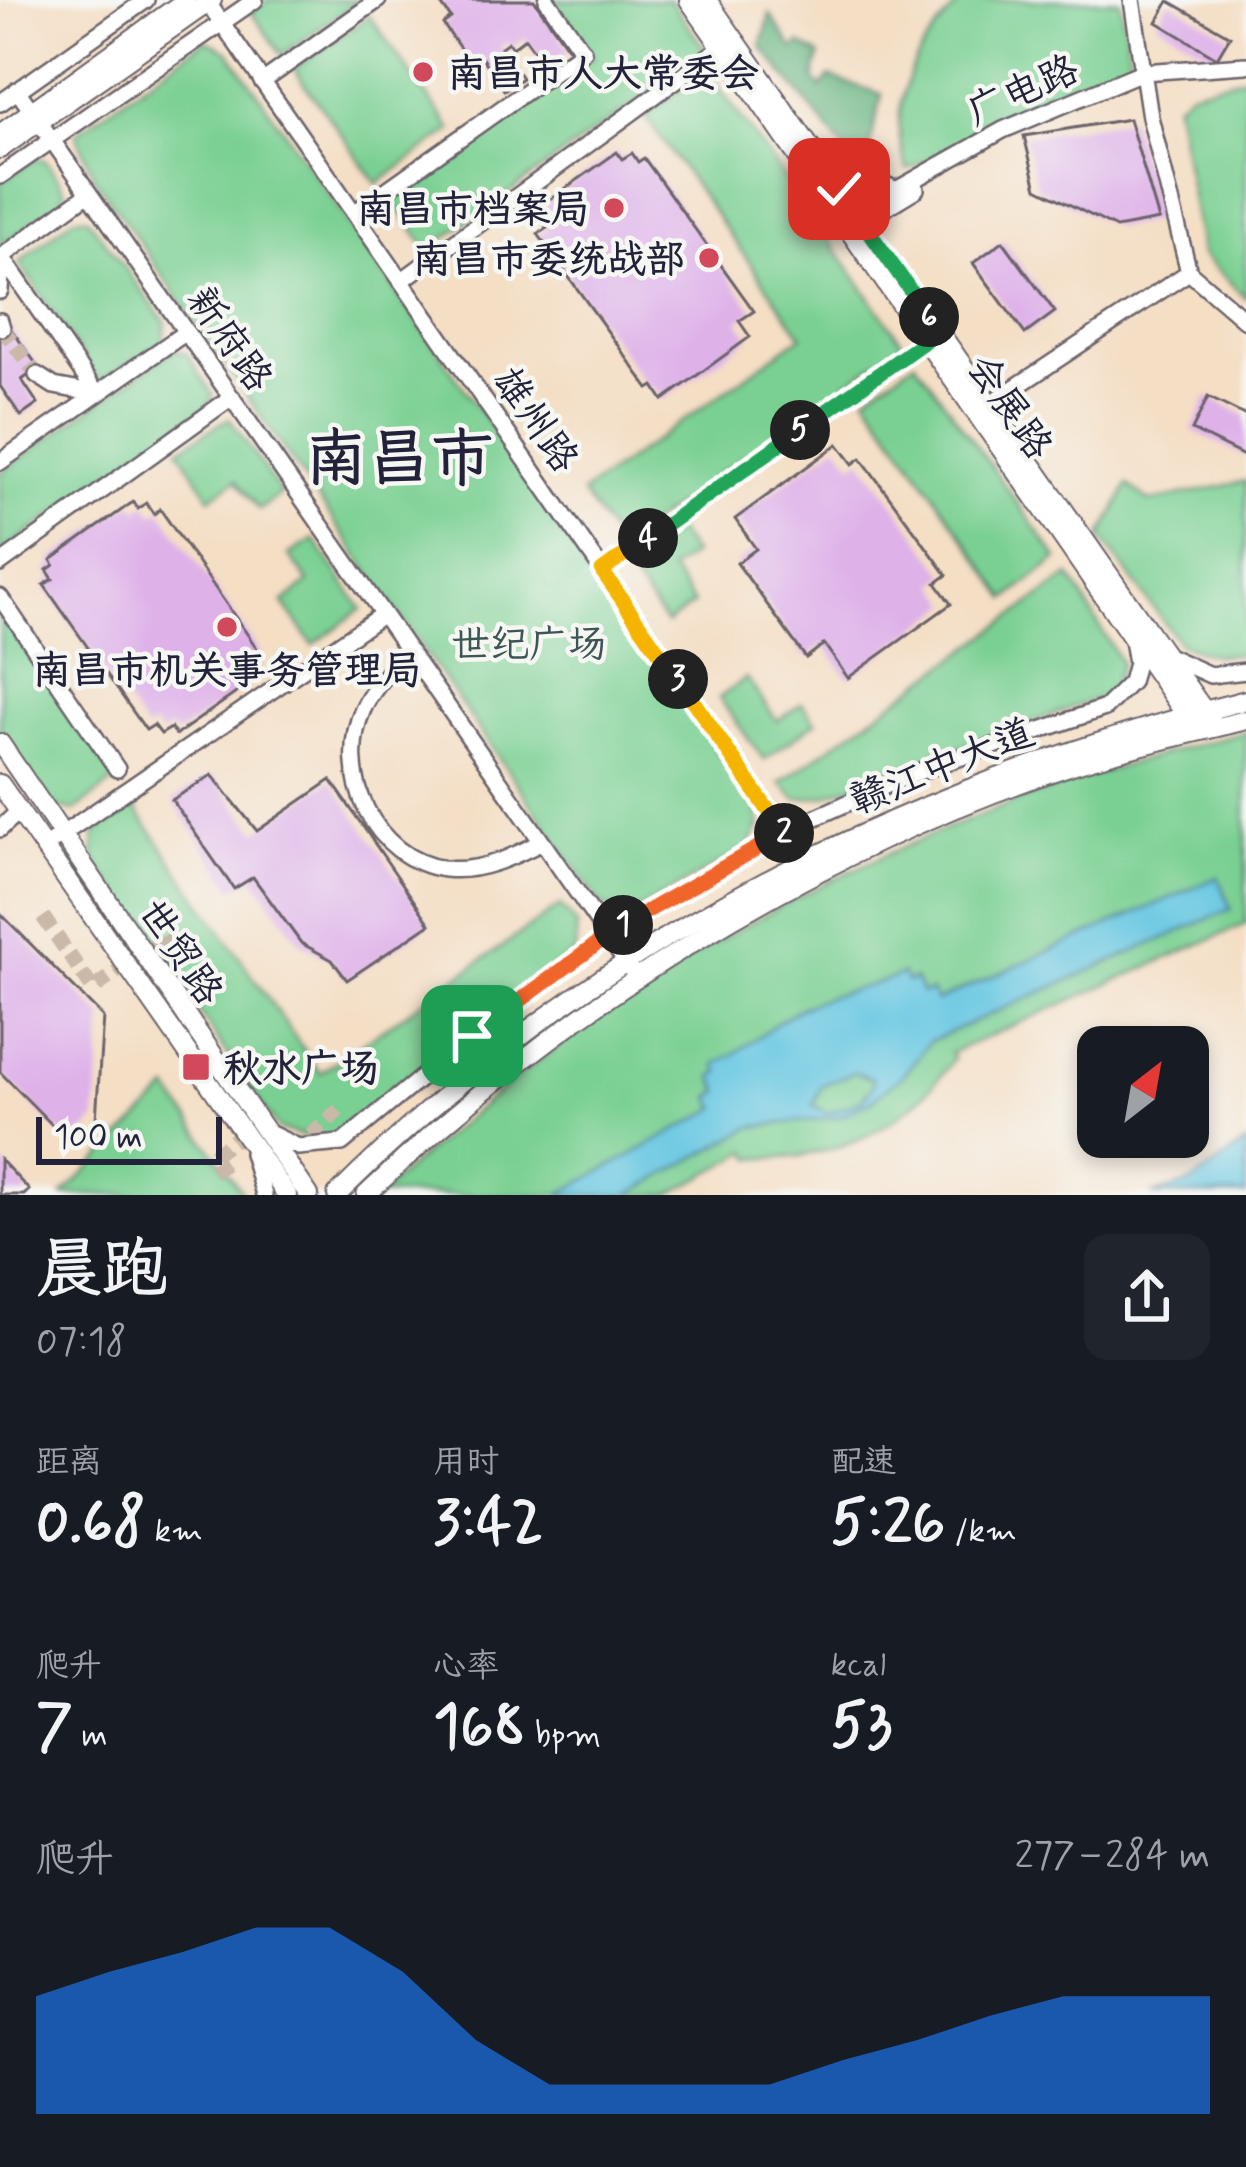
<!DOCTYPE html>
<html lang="zh">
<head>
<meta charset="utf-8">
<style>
	body { margin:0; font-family:Mynerve,"LXGW WenKai TC",sans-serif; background:#20242c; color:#f1f3f6; height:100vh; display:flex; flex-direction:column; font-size:45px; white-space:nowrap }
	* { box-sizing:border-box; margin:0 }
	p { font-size:39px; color:#9ea1a6 }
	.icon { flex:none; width:66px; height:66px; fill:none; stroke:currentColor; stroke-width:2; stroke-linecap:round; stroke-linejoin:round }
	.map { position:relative; height:1195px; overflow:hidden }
	.details { display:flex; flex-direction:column; background:#171b24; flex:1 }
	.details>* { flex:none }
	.needle { width:78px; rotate:31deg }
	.buttons { position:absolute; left:1077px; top:1026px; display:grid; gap:24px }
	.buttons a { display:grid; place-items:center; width:132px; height:132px; border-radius:24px; background:#171b24; box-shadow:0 6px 18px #0003; font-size:60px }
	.scale { position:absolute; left:36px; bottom:30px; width:186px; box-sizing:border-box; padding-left:12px; border:6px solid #22223b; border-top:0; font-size:33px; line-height:42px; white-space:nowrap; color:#22223b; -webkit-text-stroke:9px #f6f6f2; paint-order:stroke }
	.pin { position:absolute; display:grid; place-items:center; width:102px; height:102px; color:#fff; margin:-51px; border-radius:24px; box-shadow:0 6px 18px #0006 }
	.km { position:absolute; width:60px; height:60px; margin:-30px; border-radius:50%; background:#222; color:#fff; font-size:33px; line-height:60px; text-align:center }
	.round { display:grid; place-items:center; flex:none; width:126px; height:126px; border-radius:24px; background:#20242c }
	.overview { display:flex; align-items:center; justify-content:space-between; height:204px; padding:0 36px }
	h1 { font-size:66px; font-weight:700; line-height:90px }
	.metrics { display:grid; grid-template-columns:repeat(3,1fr); gap:18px; height:204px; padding:12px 36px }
	.metrics div { display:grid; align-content:center }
	.metrics b { font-size:60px; font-weight:700 }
	.metrics small { font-size:33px; font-weight:400 }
	.metrics p { font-size:33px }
	.chart { height:336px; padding:24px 36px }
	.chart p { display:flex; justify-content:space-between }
	.chart svg { width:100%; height:216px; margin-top:12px; fill:#1a73e8; opacity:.7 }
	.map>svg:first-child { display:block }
	.green { fill:#7ad093; stroke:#4e7967; stroke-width:3 }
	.forest { fill:#63b27d; stroke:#426a5c; stroke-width:3 }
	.water { fill:#63c6e1; stroke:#42748e; stroke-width:3; fill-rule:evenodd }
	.building { fill:#deb1e9 }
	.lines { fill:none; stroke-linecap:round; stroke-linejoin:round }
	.minor-tunnel { stroke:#cab8a9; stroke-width:15; stroke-dasharray:15 8; stroke-linecap:butt }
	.minor-casing { stroke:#6c646b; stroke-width:20 }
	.major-casing { stroke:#6c646b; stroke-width:22 }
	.minor { stroke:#fff; stroke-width:15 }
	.major { stroke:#fff; stroke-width:18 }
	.split-1-casing { stroke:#fff; stroke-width:24 }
	.split-2-casing { stroke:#fff; stroke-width:24 }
	.split-3-casing { stroke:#fff; stroke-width:24 }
	.split-4-casing { stroke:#fff; stroke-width:24 }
	.split-5-casing { stroke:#fff; stroke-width:24 }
	.split-6-casing { stroke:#fff; stroke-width:24 }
	.split-7-casing { stroke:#fff; stroke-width:24 }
	.split-1 { stroke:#f0652b; stroke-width:15 }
	.split-2 { stroke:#f0652b; stroke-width:15 }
	.split-3 { stroke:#f5b400; stroke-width:15 }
	.split-4 { stroke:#f5b400; stroke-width:15 }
	.split-5 { stroke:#22a559; stroke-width:15 }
	.split-6 { stroke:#22a559; stroke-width:15 }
	.split-7 { stroke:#22a559; stroke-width:15 }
	.poi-dot { fill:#d1495b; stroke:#f6f6f2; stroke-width:4.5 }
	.labels { text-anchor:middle; stroke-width:9; stroke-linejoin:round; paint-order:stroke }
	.poi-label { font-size:39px; font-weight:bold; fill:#22223b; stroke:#f6f6f2; text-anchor:start }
	.street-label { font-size:39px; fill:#22223b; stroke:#f6f6f2 }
	.park-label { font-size:39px; fill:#3c5655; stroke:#f6f6f2 }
	.town-label { font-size:63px; font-weight:bold; fill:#22223b; stroke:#f6f6f2 }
</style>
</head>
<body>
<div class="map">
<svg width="1246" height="1195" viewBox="0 0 1246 1195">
	<rect width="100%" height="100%" fill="#f6f6f2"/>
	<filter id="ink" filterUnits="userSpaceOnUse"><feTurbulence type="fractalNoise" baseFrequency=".00833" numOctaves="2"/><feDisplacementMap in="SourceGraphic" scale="24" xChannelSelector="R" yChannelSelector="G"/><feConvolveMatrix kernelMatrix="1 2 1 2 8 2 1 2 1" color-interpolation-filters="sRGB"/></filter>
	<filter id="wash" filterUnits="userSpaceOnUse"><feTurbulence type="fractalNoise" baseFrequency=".004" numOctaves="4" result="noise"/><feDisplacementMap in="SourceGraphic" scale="48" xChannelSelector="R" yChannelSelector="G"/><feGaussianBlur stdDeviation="2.7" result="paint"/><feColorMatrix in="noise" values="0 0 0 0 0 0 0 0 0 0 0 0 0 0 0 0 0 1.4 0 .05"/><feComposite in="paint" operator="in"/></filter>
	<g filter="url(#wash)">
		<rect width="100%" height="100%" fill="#f4dec4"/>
		<path class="green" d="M268,0H359L282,55L251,12Z
			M553,0H670L707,52L428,250L392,199L593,57Z
			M963,0H1120L1131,64L907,170C884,104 915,47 963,0Z
			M369,16L452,130L377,184L294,69Z
			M205,40L229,52L758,809L760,825L750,846L631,914L602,906L94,177L76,133Z
			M707,71L903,343L619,546L582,493L802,336L645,116Z
			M1246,76V298L1201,254L1175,105L1190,91Z
			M37,158L46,161L66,191L59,204L0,246V183Z
			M74,217H87L166,323L163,341L100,382L19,263Z
			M173,350L186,353L213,395L210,405L0,553V473Z
			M915,361L1058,559L1007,599L866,396Z
			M229,418L281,494L259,510L236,480L210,498L179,449Z
			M1246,481V654L1212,655L1180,644L1101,537L1128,485L1150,502Z
			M676,531L693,554L670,570L694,604L666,624L625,568Z
			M314,539L362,609L313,645L283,603L309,582L289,555Z
			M1070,576L1121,663L1111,694L824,796L797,799L780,783Z
			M0,607L116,780L75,811L52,807L0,733Z
			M746,678L777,721L802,703L816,722L764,760L719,698Z
			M1246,732V924L950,1053L954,1058C907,1127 836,1162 752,1158L749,1151L669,1195H380C414,1160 453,1130 490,1099C710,918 970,800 1246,732Z
			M134,806L320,1073L560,906L577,925L575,953L506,1000L347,1133C323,1142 301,1137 278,1129L94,858L95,832Z
			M169,1090L244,1195H63Z"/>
		<path class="forest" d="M770,14L793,49L800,44L820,56L814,79L821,88L829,77L882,94L868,155L856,164L761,46Z"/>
		<path class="water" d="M1218,877L1231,909L930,1041L904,1074L871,1101L839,1117L752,1127L628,1195H558L717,1108L711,1097L720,1091L713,1076L720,1072L716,1064C751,1047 776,1018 811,1003C841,990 872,988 902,974L907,982L915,979L922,994L931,991L936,1001ZM854,1072L872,1078L873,1085L860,1101L828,1113L813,1105L822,1085Z
			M1246,1143V1195H1152L1189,1184Z"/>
		<g id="blocks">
			<path class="building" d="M438,0H534L570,50L546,67L525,38L512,48L508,42L501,47L522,78L504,90L481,57L471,64L443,24L451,18Z
				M1169,1L1230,36L1217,58L1157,22Z
				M1129,119L1159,220L1116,228L1037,188L1024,136Z
				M617,152L622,159L632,153L638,162L644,158L754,311L739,321L750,337L663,400L654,386L649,389L538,234L547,228L540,217L547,212L542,205Z
				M1003,241L1055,312L1025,334L973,263Z
				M9,326L39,368L22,380L38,404L21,416L0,386V332Z
				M1208,397L1246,416V457L1192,430Z
				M838,444L853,464L861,458L947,575L936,583L951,604L848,678L824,644L806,658L737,563L756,549L735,519Z
				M133,502L138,509L146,503L154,514L160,509L261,654L255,658L261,666L252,672L256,679L176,735L171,728L161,734L154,725L146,730L44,585L53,579L47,570L54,565L51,560Z
				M212,775L257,831L331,780L430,924L347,980L332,960L301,943L253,877L234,889L172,800Z
				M0,913L103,1017L96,1119L72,1145L0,1072Z
				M0,1159L29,1190L24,1195H0Z"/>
		</g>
	</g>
	<g filter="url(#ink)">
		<use href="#blocks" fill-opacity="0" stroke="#6c646b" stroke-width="3"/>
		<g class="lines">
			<path class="minor-tunnel" d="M2,328L37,375
				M43,917L93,989L163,939L142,908
				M277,1167L341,1108
				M223,1174L212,1156L247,1130"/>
			<defs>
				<path id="minor" d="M206,0L810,869
					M1132,0L1150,117L1189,272L1246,321
					M262,82L378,0
					M17,90L637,978
					M0,103L146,0
					M0,176L255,0
					M839,189L868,176L896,190L1003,130L1142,72L1246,65
					M354,213L583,51L547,0
					M862,222L916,189
					M0,258L89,193
					M401,281L731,40
					M0,291L2,257L97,394L54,386L37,375
					M0,321L2,328
					M990,404L1189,272
					M0,462L186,332
					M0,564L232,397
					M602,570L932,336
					M0,597L117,769
					M408,650C392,669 373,687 363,709C335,772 372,859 445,869C480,873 512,857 542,842
					M1170,657L1210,675L1246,671
					M0,829L19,811
					M44,847L383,614
					M269,1133L298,1147L342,1143L472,1036L623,926L803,823L912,774L1105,708L1131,682L1136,663L1132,640
					M252,1153L264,1195"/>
				<path id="major" d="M689,0L1193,725
					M707,0L1210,719
					M0,134L186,0
					M0,149L212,0
					M0,743L309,1195
					M0,784L287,1195
					M337,1195C591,941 901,789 1246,700
					M366,1195C564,1005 808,853 1069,766C1127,747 1187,735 1246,720"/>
			</defs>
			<use href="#minor" class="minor-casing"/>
			<use href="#major" class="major-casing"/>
			<use href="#minor" class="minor"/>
			<use href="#major" class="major"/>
		</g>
	</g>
	<g class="lines" filter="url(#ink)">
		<defs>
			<path id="split-1" d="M472,1036L623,925"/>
			<path id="split-2" d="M623,925L784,833"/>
			<path id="split-3" d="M678,679L784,833"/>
			<path id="split-4" d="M648,538L602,571L678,679"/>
			<path id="split-5" d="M648,538L800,430"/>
			<path id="split-6" d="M800,430L939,331L929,317"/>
			<path id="split-7" d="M839,189L929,317"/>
		</defs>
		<use href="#split-1" class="split-1-casing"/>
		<use href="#split-2" class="split-2-casing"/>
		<use href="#split-3" class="split-3-casing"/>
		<use href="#split-4" class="split-4-casing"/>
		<use href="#split-5" class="split-5-casing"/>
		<use href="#split-6" class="split-6-casing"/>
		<use href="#split-7" class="split-7-casing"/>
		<use href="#split-1" class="split-1"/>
		<use href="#split-2" class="split-2"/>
		<use href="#split-3" class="split-3"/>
		<use href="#split-4" class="split-4"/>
		<use href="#split-5" class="split-5"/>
		<use href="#split-6" class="split-6"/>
		<use href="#split-7" class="split-7"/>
	</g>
	<g class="poi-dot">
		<circle cx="423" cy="72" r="12"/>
		<circle cx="614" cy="208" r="12"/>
		<circle cx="709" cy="258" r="12"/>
		<circle cx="227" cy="627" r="12"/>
		<rect x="181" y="1052" width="30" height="30" rx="6"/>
	</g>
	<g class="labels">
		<g class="poi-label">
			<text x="447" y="86">南昌市人大常委会</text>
			<text x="590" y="222" text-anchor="end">南昌市档案局</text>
			<text x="685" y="272" text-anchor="end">南昌市委统战部</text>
			<text x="227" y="683" text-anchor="middle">南昌市机关事务管理局</text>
			<text x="223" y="1081">秋水广场</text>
		</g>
		<g class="street-label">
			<text transform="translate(1022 89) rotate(-24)" y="14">广电路</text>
			<text transform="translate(231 338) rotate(55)" y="14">新府路</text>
			<text transform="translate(1011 406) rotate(55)" y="14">会展路</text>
			<text transform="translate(537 419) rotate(55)" y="14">雄州路</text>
			<text transform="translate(941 765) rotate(-22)" y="14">赣江中大道</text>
			<text transform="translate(182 951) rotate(56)" y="14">世贸路</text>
		</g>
		<g class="park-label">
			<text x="529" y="657">世纪广场</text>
		</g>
		<g class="town-label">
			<text x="399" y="479">南昌市</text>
		</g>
	</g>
</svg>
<div class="buttons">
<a><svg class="needle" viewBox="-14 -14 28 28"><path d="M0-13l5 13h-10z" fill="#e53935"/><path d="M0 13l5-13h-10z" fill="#9ea1a6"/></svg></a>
</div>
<div class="scale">100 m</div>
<div class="pin" style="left:472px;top:1036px;background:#1e9e55"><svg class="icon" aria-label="arrive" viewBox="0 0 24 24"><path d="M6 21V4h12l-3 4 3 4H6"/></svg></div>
<div class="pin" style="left:839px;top:189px;background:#d93025"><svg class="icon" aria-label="check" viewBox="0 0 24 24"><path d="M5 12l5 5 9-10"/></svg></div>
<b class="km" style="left:623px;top:925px">1</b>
<b class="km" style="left:784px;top:833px">2</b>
<b class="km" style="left:678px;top:679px">3</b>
<b class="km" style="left:648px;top:538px">4</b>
<b class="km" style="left:800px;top:430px">5</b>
<b class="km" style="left:929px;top:317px">6</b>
</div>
<section class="details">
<div class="overview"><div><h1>晨跑</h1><p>07:18</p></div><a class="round"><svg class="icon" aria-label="share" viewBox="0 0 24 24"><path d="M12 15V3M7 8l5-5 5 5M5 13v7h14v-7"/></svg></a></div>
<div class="metrics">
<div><p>距离</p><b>0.68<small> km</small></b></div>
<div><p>用时</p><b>3:42</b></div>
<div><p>配速</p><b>5:26<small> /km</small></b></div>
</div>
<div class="metrics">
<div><p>爬升</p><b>7<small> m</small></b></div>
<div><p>心率</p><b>168<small> bpm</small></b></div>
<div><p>kcal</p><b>53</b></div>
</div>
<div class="chart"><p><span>爬升</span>277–284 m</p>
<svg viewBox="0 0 160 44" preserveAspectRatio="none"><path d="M0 44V20L10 15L20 11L30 6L40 6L50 15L60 29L70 38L80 38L90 38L100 38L110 33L120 29L130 24L140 20L150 20L160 20V44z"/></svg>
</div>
</section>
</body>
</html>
